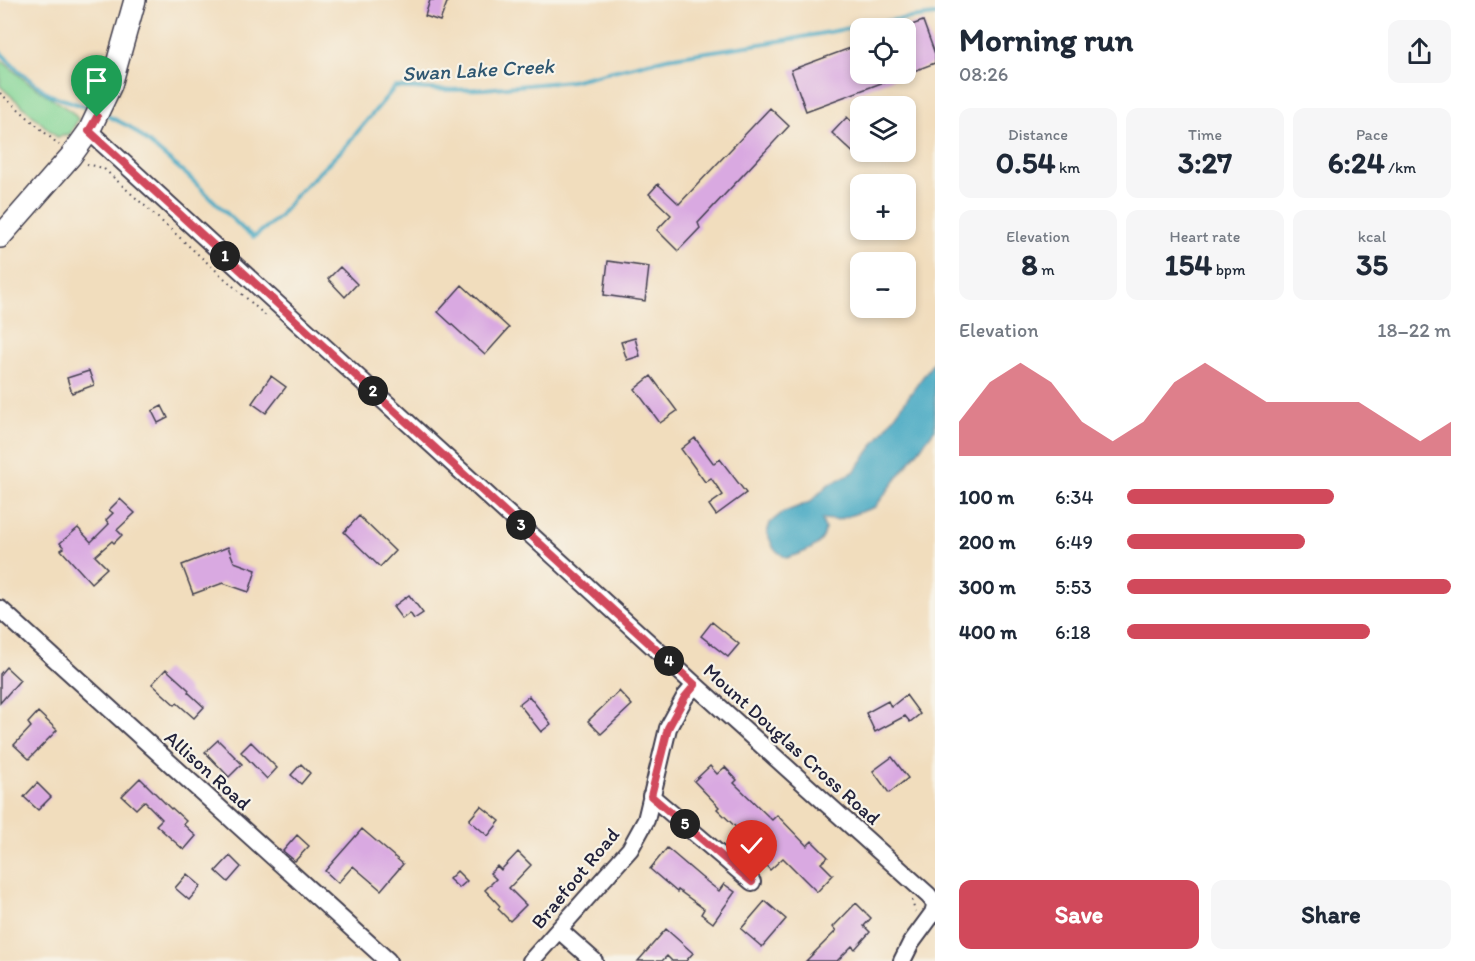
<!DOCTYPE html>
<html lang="en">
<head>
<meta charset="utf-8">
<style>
	body { margin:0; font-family:Itim,sans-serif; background:#f6f6f7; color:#1f2937; height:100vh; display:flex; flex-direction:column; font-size:22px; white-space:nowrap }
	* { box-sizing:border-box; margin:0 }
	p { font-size:20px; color:#747a83 }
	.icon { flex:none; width:33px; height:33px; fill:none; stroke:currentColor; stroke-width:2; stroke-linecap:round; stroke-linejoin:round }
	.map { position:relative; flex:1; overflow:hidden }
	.side { display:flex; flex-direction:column; background:#fff; width:540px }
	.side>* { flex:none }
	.buttons { position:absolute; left:850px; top:18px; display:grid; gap:12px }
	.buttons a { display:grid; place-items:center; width:66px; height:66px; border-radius:12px; background:#fff; box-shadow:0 3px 9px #0003; font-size:30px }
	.pin { position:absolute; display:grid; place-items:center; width:51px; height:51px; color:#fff; margin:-62px -26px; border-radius:50% 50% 50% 0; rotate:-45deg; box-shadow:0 0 6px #0007 }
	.pin .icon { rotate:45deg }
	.km { position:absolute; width:30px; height:30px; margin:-15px; border-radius:50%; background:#222; color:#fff; font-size:16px; line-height:30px; text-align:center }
	.round { display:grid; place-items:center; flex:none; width:63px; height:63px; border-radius:12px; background:#f6f6f7 }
	.headline { display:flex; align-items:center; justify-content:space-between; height:102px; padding:0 24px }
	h1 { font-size:33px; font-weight:800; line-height:45px }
	.figures { display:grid; grid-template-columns:repeat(3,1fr); gap:9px; height:102px; padding:6px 24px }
	.figures div { display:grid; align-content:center; border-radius:12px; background:#f6f6f7; text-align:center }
	.figures b { font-size:30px; font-weight:800 }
	.figures small { font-size:16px; font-weight:400 }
	.figures p { font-size:16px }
	.chart { height:168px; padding:12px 24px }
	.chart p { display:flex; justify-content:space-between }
	.chart svg { width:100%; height:108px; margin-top:6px; fill:#d1495b; opacity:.7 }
	.button { display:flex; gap:12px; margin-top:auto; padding:12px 24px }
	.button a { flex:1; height:69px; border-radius:12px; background:#d1495b; color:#fff; font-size:24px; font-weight:800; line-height:69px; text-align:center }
	.button a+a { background:#f6f6f7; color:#1f2937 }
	ul { padding:0 24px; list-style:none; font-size:20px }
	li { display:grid; grid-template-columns:96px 72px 1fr; align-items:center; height:45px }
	li i { height:15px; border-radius:8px; background:#d1495b }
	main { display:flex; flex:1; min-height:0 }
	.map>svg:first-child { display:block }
	.green { fill:#85d697; stroke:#547c69; stroke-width:1.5 }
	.water { fill:#42a7c2; stroke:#32647e; stroke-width:1.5 }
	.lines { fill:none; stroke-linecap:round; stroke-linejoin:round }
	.stream { stroke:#42a7c2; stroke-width:4 }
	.building { fill:#d9a9e1 }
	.minor-casing { stroke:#413e4e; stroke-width:20 }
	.major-casing { stroke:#413e4e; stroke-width:24 }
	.path { stroke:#413e4e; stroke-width:2; stroke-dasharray:1.5 4.5; stroke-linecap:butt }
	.minor { stroke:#fff; stroke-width:16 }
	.major { stroke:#fff; stroke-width:21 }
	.route-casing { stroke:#fff; stroke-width:12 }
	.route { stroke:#d1495b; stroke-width:8 }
	.labels { text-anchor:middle; stroke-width:4.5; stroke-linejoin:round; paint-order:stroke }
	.street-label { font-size:20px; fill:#22223b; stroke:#f7f3e8 }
	.water-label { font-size:21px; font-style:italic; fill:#2f5771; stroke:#f7f3e8 }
</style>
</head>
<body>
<main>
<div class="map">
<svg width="935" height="961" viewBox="0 0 935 961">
	<rect width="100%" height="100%" fill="#f7f3e8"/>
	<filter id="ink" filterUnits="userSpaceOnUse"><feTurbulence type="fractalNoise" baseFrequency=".0167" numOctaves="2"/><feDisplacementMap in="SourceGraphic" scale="12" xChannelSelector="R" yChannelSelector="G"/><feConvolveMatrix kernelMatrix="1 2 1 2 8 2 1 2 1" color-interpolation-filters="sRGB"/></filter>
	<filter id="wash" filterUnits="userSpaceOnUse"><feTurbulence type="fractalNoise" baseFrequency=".008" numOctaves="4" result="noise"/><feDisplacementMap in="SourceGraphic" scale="24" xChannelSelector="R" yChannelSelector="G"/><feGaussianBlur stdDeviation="1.35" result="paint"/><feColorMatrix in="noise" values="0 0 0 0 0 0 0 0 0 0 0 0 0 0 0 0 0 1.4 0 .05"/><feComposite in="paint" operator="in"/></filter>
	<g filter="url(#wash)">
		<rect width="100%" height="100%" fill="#f1ddbd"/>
		<path class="green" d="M0,59L26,81L72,112L78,119L70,134L57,137L0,86Z"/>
		<path class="water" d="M935,360V429L875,507L837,520L822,519C823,523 824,526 825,529C825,547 800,554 786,558L774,549L767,533L770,523L782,513L810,502L829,484L854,472Z"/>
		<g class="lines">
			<path class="stream" d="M0,52L20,72L50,95L92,109
				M104,114L130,127L187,175L244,230L254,237L278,218L297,194L343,149L395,87L447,90L484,89L571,81L667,58L792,39L893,20L935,15"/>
		</g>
		<g id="blocks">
			<path class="building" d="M430,0H448L440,21L425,16Z
				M923,21L935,54V63L906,74V27Z
				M861,44V74H903V75L806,111L791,70Z
				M770,108L789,126L698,223L700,228L678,251L657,230L671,215L649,194L658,184L679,204Z
				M847,117L861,131V160L832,133Z
				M608,261L649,267L645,301L604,295Z
				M340,267L357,284L345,297L328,279Z
				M462,285L509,328L485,355L438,312Z
				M635,338L640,356L627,360L621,342Z
				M89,371L94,385L72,393L67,378Z
				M271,376L286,387L266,413L252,403Z
				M651,376L677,411L660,423L635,389Z
				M162,406L168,418L158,423L152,411Z
				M695,438L714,464L720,459L746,493L716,515L709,505L723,495L711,478L705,482L681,449Z
				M120,499L135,513L117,530L122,535L114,543L112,541L95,556L107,568L91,583L61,550L64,548L60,543L78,528L91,542L109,524L106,520L113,513L109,510Z
				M359,516L395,551L380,567L344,532Z
				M228,547L234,562L256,570L249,592L223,583L193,594L182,565Z
				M409,595L423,613L414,619L410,613L402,619L393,607Z
				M712,622L739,644L728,657L701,636Z
				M6,667L20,680L0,703V674Z
				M166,669L189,690L188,692L204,707L194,718L177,703L175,705L152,684Z
				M619,691L632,705L601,734L588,721Z
				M906,695L920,714L910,722L905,716L875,732L866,713L888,701L891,707Z
				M529,696L551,724L541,732L519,704Z
				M38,712L57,730L29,759L14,745L31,727L28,723Z
				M218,740L242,764L229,777L205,752Z
				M251,742L277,768L267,779L241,752Z
				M892,757L908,778L889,793L873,771Z
				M301,764L310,773L301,784L291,775Z
				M710,766L717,774L725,767L737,780L734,783L772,820L777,815L807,846L812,841L828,857L821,863L833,875L817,892L783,858L770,870L760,859L768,851L750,831L745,836L717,809L719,807L694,781Z
				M140,778L171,809L172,808L186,821L183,824L196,836L184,850L156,825L162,819L144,801L136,809L122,796Z
				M37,783L51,797L38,810L24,797Z
				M481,806L500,821L488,836L469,820Z
				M362,829L403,864L381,890L353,866L338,883L325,871Z
				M297,835L309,846L295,861L283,851Z
				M667,848L701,877L719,891L724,884L735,892L713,923L701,914L704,909L678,890L677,892L650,869Z
				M518,852L531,865L509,888L526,905L510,921L498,909L500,906L485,890L496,879L490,873L497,866L501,870Z
				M230,856L241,867L228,882L216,871Z
				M457,871L467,881L459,888L449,879Z
				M187,874L201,886L189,900L175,888Z
				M765,901L786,919L762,947L741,929Z
				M856,903L871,918L864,926L870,932L855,949L852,946L837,961H806L836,931L833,927Z
				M666,929L693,953L686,961H672L667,956L662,961H638Z"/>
		</g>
	</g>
	<g filter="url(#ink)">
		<use href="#blocks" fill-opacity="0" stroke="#413e4e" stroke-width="1.5"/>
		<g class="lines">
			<defs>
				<path id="minor" d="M89,131L262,290L484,492L695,685L928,895L935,903
					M0,609L388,961
					M651,796L752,882
					M559,930L594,961
					M531,961L630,849L646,820L668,728L685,697L695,685
					M902,961L911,943L933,913L935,906"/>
				<path id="major" d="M0,237L71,156L89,131L111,85L135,0"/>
			</defs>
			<use href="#minor" class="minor-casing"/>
			<use href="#major" class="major-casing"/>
			<path class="path" d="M0,93L59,145
				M87,164L103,168L266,316
				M912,900L915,912"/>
			<use href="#minor" class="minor"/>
			<use href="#major" class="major"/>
		</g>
	</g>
	<g class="lines" filter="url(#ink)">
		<defs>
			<path id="route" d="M97,117L89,131C290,317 493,500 695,685L685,697L668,728L651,796L752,882"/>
		</defs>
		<use href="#route" class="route-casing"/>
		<use href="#route" class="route"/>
	</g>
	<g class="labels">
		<g class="street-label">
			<text transform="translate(792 744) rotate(42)" y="7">Mount Douglas Cross Road</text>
			<text transform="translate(208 770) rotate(42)" y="7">Allison Road</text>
			<text transform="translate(575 878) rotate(-50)" y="7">Braefoot Road</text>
		</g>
		<g class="water-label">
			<text transform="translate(478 70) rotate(-3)" y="7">Swan Lake Creek</text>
		</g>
	</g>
</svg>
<div class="buttons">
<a><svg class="icon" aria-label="locate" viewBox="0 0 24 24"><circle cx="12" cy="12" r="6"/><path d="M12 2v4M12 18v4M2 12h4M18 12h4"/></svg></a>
<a><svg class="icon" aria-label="layers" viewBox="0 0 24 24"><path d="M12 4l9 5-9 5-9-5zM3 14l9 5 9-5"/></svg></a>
<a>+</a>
<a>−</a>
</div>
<div class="pin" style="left:97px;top:117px;background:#1e9e55"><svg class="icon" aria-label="arrive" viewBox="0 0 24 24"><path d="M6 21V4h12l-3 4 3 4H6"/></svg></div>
<div class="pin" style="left:752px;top:882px;background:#d93025"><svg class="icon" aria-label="check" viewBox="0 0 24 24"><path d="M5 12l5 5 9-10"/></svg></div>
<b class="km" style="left:225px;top:256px">1</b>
<b class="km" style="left:373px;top:391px">2</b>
<b class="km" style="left:521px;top:525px">3</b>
<b class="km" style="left:669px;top:661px">4</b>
<b class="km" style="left:685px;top:824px">5</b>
</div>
<section class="side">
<div class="headline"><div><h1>Morning run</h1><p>08:26</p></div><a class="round"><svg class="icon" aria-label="share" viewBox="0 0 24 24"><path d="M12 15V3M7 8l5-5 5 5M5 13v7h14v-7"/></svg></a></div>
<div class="figures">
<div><p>Distance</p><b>0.54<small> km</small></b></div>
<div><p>Time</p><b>3:27</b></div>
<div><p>Pace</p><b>6:24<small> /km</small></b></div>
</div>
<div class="figures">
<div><p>Elevation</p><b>8<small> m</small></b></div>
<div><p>Heart rate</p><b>154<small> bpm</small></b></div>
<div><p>kcal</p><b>35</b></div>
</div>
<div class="chart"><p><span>Elevation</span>18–22 m</p>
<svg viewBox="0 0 160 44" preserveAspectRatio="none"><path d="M0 44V30L10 14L20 6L30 14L40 30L50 38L60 30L70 14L80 6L90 14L100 22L110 22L120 22L130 22L140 30L150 38L160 30V44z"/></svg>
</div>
<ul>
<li><b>100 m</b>6:34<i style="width:64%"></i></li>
<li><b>200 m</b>6:49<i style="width:55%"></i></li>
<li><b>300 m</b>5:53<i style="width:100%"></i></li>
<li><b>400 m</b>6:18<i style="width:75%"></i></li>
</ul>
<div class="button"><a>Save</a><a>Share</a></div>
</section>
</main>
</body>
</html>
